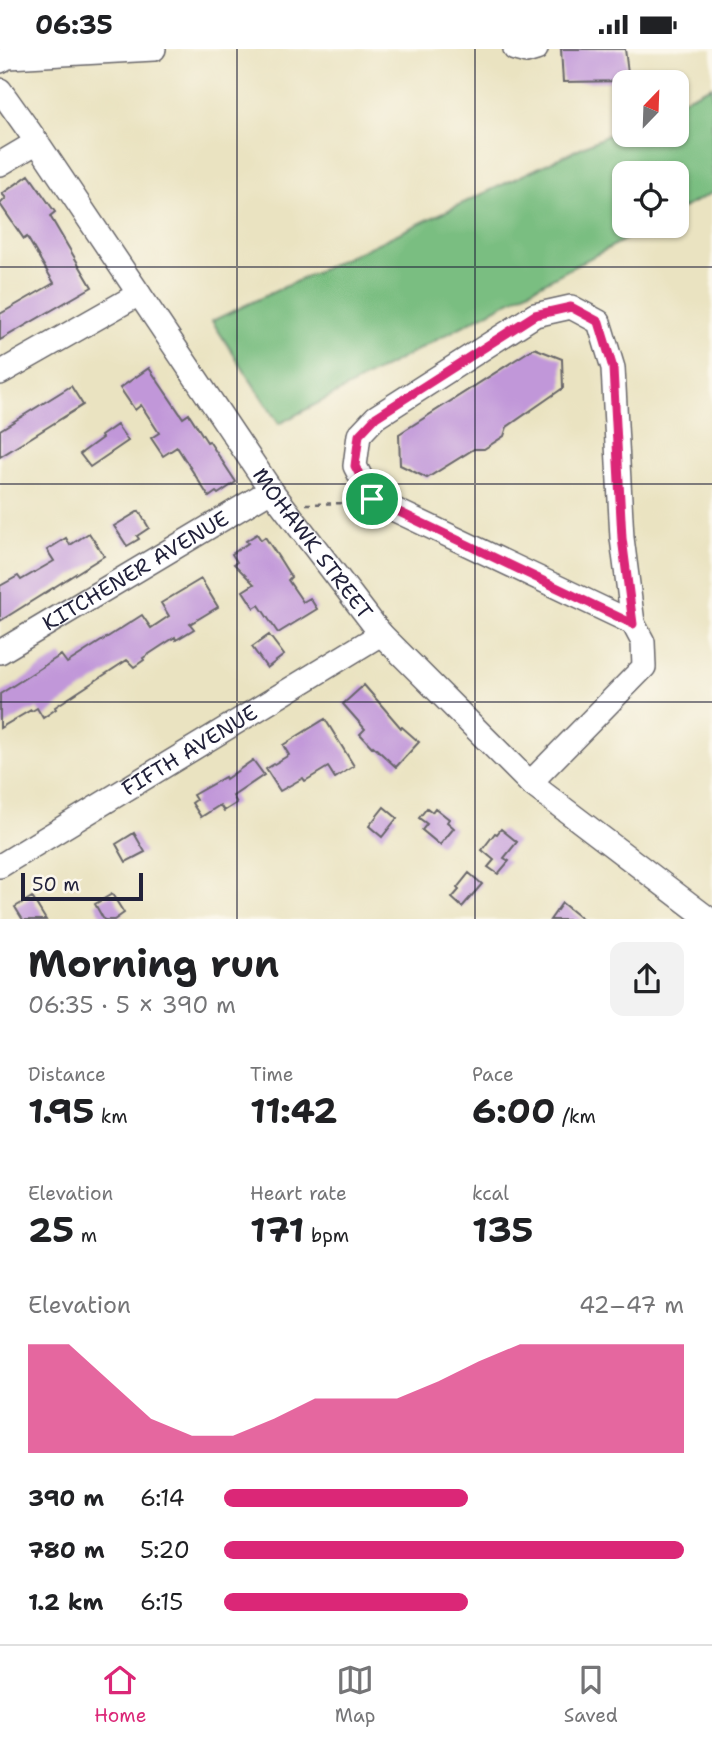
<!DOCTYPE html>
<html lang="en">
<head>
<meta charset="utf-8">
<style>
	body { margin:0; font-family:"Shantell Sans",sans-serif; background:#f2f2f2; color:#202124; height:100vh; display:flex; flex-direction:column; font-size:26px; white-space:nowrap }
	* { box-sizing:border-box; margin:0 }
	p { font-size:23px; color:#757577 }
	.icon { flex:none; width:38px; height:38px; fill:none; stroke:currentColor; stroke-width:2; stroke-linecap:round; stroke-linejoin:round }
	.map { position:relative; height:870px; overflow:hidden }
	.panel { display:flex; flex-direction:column; background:#fff; flex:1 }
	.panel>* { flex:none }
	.needle { width:46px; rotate:23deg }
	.fabs { position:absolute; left:612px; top:21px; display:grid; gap:14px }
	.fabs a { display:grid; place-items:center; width:77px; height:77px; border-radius:14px; background:#fff; box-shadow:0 2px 5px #0004; font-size:35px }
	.scale { position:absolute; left:21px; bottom:18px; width:122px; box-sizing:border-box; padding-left:7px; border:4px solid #22223b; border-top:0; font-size:19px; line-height:24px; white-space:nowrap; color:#22223b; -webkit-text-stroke:5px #fbf7ec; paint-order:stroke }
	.pin { position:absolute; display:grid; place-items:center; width:60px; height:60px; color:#fff; margin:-30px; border:4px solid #fff; border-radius:50%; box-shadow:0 2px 7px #0007 }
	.round { display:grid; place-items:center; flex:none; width:74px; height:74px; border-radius:14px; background:#f2f2f2 }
	.summary { display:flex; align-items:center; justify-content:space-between; height:119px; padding:0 28px }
	h1 { font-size:38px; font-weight:700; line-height:52px }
	.figures { display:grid; grid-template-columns:repeat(3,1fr); gap:10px; height:119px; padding:7px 28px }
	.figures div { display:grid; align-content:center }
	.figures b { font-size:35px; font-weight:700 }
	.figures small { font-size:19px; font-weight:400 }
	.figures p { font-size:19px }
	.chart { height:196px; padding:14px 28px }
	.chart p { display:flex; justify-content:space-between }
	.chart svg { width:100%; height:126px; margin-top:7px; fill:#db2777; opacity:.7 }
	ul { padding:0 28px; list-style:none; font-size:23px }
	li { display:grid; grid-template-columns:112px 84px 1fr; align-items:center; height:52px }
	li i { height:18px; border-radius:9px; background:#db2777 }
	.status { display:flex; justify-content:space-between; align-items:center; height:49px; padding:0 35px; background:#fff; direction:ltr }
	.status svg { height:19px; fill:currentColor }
	.tab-bar { display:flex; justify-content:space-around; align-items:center; height:98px; border-top:2px solid #e0e0e0; background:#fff; font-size:19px; color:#757577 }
	.tab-bar a { display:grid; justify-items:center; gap:4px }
	.tab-bar .active { color:#db2777 }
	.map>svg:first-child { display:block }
	.forest { fill:#7abe81; stroke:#4e705e; stroke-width:2 }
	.building { fill:#c197d9 }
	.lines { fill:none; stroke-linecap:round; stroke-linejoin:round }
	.minor-casing { stroke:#68666a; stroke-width:26 }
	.path { stroke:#68666a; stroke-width:2.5; stroke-dasharray:5 5; stroke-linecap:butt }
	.minor { stroke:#fff; stroke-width:23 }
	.route-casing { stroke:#fff; stroke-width:14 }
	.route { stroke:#db2777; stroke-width:9 }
	.grid { fill:none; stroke:#22223b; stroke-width:2; stroke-opacity:0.55 }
	.labels { text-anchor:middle; stroke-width:6; stroke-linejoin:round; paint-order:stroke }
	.street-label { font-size:21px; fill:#22223b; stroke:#fbf7ec }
</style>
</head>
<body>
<div class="status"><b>06:35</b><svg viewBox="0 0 49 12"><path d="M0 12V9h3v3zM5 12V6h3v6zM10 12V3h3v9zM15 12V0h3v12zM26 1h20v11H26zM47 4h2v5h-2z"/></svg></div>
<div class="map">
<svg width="712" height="871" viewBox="0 0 712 871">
	<rect width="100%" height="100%" fill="#fbf7ec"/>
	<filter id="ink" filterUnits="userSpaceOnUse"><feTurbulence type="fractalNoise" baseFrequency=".0143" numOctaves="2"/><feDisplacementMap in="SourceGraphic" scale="14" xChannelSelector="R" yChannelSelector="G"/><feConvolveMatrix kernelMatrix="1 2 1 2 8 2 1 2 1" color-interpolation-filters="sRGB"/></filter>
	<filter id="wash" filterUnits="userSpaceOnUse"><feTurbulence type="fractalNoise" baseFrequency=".00686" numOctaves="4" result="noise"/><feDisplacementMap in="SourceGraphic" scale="28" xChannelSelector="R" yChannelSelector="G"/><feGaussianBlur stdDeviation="1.57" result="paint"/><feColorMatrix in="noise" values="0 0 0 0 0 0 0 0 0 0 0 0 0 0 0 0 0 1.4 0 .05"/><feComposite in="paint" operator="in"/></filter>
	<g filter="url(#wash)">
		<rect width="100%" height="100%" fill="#eae3c1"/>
		<path class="forest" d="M712,37V144L677,162V124H625V177H650L279,375L212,272L625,78V86H677V53Z"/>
		<g id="blocks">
			<path class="building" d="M561,0H625L629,32L563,33Z
				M29,126L55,163L50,167L92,238L0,291V265L54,234L27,188L24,190L0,155L6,149L2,145Z
				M534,299L562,310L563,339L507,378L504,387L484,400H474L427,429L400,416L399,385Z
				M149,319L183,369L189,365L207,393L209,392L236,433L218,445L216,443L209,448L177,398L163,407L151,389L159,384L141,356L135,361L120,339Z
				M71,337L83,356L0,408V381Z
				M117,376L128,392L90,418L80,405L102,389L101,387Z
				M139,462L149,479L137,487L139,490L127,497L114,477Z
				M89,484L104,507L0,572V537L18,527L21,531L54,512L47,501L66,489L70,496Z
				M257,485L261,491L265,488L281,512L291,528L288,531L303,553L310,549L317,560L278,584L259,556L254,559L243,542L254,535L234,515L237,513L232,505L248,494L246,492Z
				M201,530L218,558L190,575L194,580L176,591L175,588L143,609L144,611L134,618L127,611L55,658L56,660L43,669L37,659L32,662L31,661L0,679V645L61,606L67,614L142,566L151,579L169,567L161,554Z
				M269,586L284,606L267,619L252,598Z
				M364,636L401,679L402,678L419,693L396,718L373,697L372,698L360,685L365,680L343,655Z
				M325,670L354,717L335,729L328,718L305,732L303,729L280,742L266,720L289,706L283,696Z
				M253,711L264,726L233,747L237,754L224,762L220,756L201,768L192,754L196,751L193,746L225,728L226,730Z
				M384,758L397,769L382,788L369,777Z
				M427,759L432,763L435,759L449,770L447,773L454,779L440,796L422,781L427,775L419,769Z
				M501,780L517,793L504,809L509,812L498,825L488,818L494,811L482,801L495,784L497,785Z
				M134,784L145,803L126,813L116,795Z
				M469,824L482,835L462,858L452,849L459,841L457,839Z
				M112,845L124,864L114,871H104L95,855Z
				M32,848L46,871H23L15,858Z
				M562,854L583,871H550Z"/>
		</g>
	</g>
	<g filter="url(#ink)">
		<use href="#blocks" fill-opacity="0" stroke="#68666a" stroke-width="2"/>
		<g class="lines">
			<defs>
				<g id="minor">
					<path d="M515,0L526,3L536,0"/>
					<path d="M0,12L8,8L154,0"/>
					<path id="s1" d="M0,41L37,93L271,441L381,585L530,734L710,871"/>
					<path d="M0,115L37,93"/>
					<path d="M0,324L139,245"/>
					<path id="s2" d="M0,603L271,441"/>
					<path d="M530,734L644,618L643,593L633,574L372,450L355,417L359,386L376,368L535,266L571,258L599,273L613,319L622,489L633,574"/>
					<path id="s3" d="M0,817L381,585"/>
				</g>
			</defs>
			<use href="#minor" class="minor-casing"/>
			<path class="path" d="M306,455L352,454"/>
			<use href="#minor" class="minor"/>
		</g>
	</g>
	<g class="lines" filter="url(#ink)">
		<defs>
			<path id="route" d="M571,258L599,273L613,319L622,489L633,575L372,450L355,417L359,386L376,368L535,266Z"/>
		</defs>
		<use href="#route" class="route-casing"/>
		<use href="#route" class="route"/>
	</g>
	<path class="grid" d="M237,0V871M475,0V871M0,218H712M0,435H712M0,653H712"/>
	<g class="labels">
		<g class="street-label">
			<text dy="7" stroke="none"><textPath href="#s1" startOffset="551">MOHAWK STREET</textPath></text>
			<text dy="7" stroke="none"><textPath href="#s2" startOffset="158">KITCHENER AVENUE</textPath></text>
			<text dy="7" stroke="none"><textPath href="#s3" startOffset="222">FIFTH AVENUE</textPath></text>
		</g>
	</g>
</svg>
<div class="fabs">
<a><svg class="needle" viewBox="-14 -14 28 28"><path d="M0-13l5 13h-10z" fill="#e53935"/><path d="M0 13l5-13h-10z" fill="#757577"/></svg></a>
<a><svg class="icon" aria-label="locate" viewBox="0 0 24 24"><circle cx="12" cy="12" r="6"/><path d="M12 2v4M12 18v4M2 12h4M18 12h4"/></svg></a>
</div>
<div class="scale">50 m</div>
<div class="pin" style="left:372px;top:450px;background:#1e9e55"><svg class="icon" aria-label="arrive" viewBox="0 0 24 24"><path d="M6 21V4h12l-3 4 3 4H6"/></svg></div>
</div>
<section class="panel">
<div class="summary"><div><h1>Morning run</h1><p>06:35 · 5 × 390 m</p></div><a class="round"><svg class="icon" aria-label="share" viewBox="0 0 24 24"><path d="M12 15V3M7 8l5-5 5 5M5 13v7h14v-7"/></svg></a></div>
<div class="figures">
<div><p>Distance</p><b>1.95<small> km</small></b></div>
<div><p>Time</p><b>11:42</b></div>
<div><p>Pace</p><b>6:00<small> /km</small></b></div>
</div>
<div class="figures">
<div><p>Elevation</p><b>25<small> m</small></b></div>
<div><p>Heart rate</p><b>171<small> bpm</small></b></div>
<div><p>kcal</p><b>135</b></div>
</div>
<div class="chart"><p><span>Elevation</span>42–47 m</p>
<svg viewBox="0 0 160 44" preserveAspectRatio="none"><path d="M0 44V6L10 6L20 19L30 32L40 38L50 38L60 32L70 25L80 25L90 25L100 19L110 12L120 6L130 6L140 6L150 6L160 6V44z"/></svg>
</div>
<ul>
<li><b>390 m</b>6:14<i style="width:53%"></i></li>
<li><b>780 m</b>5:20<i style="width:100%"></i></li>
<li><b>1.2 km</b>6:15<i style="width:53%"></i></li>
</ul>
</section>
<nav class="tab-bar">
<a class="active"><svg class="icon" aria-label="home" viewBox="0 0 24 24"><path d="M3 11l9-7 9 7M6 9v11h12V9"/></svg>Home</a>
<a><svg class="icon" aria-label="map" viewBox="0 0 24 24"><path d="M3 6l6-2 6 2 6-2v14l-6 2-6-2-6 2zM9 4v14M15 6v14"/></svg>Map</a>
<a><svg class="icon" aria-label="saved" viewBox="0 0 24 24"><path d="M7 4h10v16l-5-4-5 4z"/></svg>Saved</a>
</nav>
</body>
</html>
